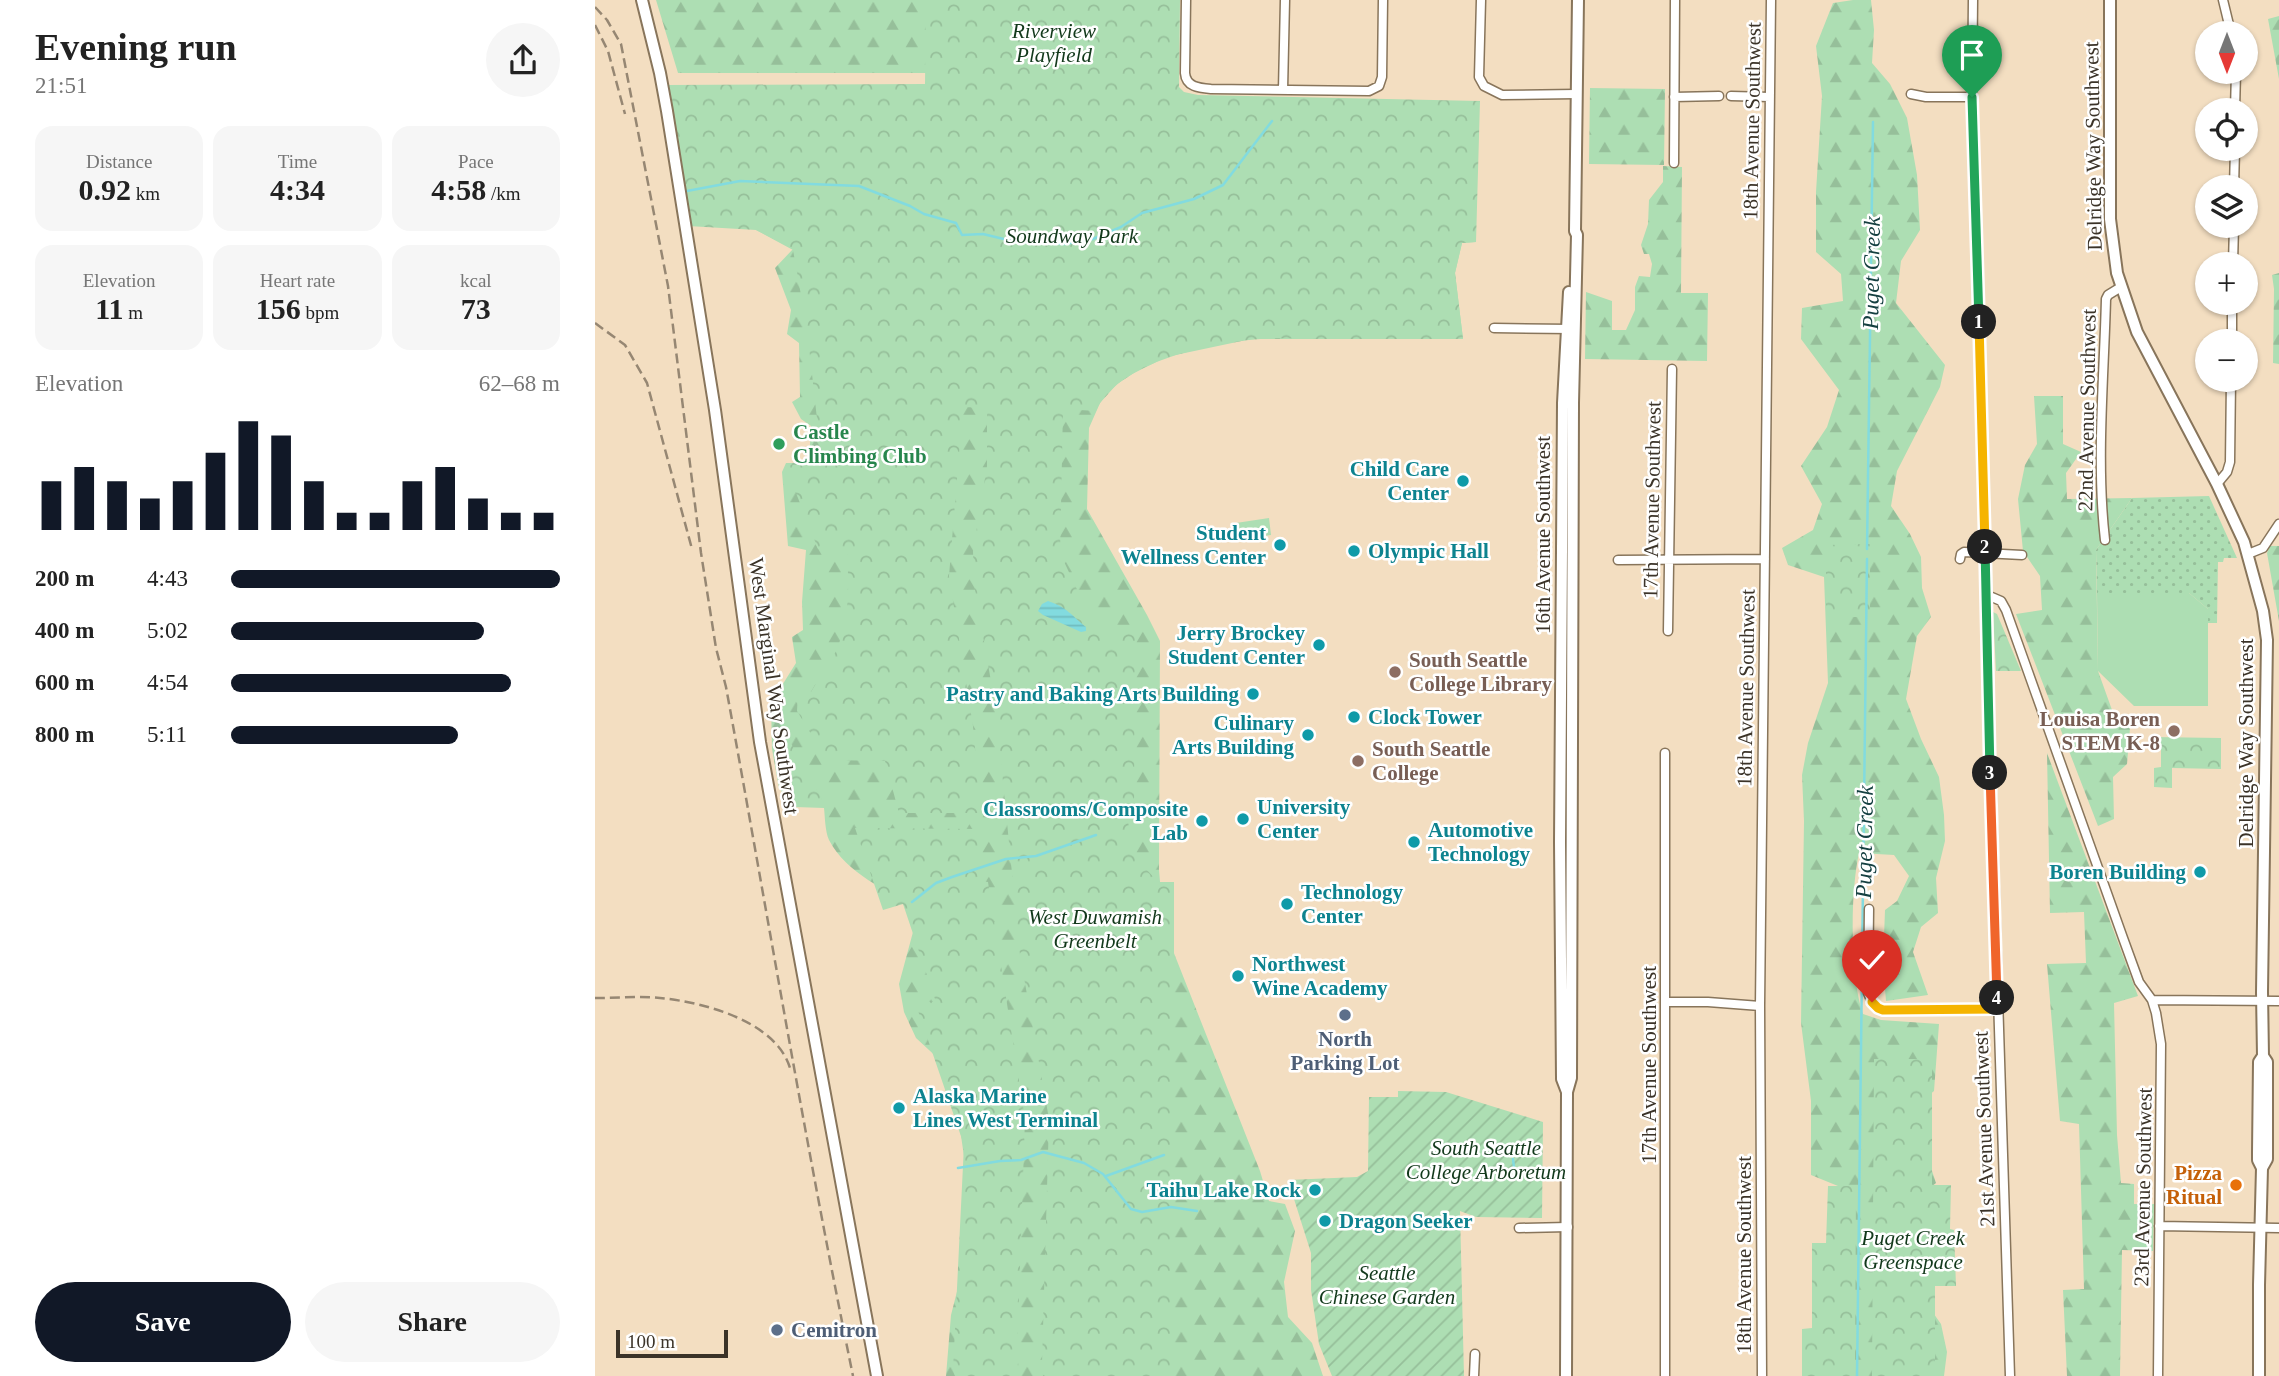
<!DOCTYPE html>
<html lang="en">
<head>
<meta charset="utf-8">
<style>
	body { margin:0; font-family:"Times New Roman",serif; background:#f6f6f6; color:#222; height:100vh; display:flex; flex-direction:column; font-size:26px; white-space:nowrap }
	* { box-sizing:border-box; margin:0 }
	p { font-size:23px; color:#767676 }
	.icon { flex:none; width:38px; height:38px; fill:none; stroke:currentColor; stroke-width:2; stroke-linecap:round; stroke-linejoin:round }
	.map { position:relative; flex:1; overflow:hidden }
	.sheet { display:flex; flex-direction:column; background:#fff; width:595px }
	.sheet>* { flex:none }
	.needle { width:46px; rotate:180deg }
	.tools { position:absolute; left:1600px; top:21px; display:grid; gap:14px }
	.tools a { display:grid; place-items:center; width:63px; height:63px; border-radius:50%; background:#fff; box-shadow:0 2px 5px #0004; font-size:35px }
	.scale { position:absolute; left:21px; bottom:18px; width:112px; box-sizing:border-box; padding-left:7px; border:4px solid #3b3328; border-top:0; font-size:19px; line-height:24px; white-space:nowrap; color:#3b3328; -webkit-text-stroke:5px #fff; paint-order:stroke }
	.pin { position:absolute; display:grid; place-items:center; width:60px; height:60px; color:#fff; margin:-72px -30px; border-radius:50% 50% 50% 0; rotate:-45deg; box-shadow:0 0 7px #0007 }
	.pin .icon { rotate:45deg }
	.km { position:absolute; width:35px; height:35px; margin:-18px; border-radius:50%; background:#222; color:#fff; font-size:19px; line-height:35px; text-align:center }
	.round { display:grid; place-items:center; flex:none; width:74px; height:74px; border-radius:37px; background:#f6f6f6 }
	.summary { display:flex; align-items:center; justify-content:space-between; height:119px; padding:0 35px }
	h1 { font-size:38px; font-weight:800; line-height:52px }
	.stats { display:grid; grid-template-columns:repeat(3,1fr); gap:10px; height:119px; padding:7px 35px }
	.stats div { display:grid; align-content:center; border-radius:18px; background:#f6f6f6; text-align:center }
	.stats b { font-size:30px; font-weight:800 }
	.stats small { font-size:19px; font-weight:400 }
	.stats p { font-size:19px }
	.chart { height:196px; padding:14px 35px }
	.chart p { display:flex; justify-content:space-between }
	.chart svg { width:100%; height:126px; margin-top:7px; stroke:#111827; stroke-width:6 }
	.action { display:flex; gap:14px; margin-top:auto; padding:14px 35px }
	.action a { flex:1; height:80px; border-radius:42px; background:#111827; color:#fff; font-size:28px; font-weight:800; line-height:80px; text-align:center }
	.action a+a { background:#f6f6f6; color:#222 }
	ul { padding:0 35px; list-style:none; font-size:23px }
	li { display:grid; grid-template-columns:112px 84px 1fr; align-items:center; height:52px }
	li i { height:18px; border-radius:9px; background:#111827 }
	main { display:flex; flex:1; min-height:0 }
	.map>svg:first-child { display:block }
	.grass { fill:url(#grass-dots) }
	.forest { fill:url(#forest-firs) }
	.park { fill:url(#park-crowns) }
	.garden { fill:url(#garden-furrows) }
	.pitch { fill:#addeb3 }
	.water { fill:url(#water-rules) }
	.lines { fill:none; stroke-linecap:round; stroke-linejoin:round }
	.stream { stroke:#82dbdf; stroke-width:2.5 }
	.street-casing { stroke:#88755b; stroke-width:11 }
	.secondary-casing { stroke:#88755b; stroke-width:14 }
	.street { stroke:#fff; stroke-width:8 }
	.secondary { stroke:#fff; stroke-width:10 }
	.rail { stroke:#968773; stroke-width:2.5; stroke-dasharray:10 5; stroke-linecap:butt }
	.split-1-casing { stroke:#fff; stroke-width:14 }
	.split-2-casing { stroke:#fff; stroke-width:14 }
	.split-3-casing { stroke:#fff; stroke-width:14 }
	.split-4-casing { stroke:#fff; stroke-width:14 }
	.split-5-casing { stroke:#fff; stroke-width:14 }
	.split-1 { stroke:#22a559; stroke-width:9 }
	.split-2 { stroke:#f5b400; stroke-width:9 }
	.split-3 { stroke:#22a559; stroke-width:9 }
	.split-4 { stroke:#f0652b; stroke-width:9 }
	.split-5 { stroke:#f5b400; stroke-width:9 }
	.leisure-dot { fill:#2e9e5b; stroke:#fff; stroke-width:2.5 }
	.culture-dot { fill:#0f9aa8; stroke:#fff; stroke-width:2.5 }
	.education-dot { fill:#8d6e63; stroke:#fff; stroke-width:2.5 }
	.service-dot { fill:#5c6f8a; stroke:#fff; stroke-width:2.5 }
	.food-dot { fill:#e8710a; stroke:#fff; stroke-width:2.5 }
	.labels { text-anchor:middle; stroke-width:5; stroke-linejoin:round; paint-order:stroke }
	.park-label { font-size:21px; font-style:italic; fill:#12391b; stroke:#fff }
	.street-label { font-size:21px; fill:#3b3328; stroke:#fff }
	.leisure-label { font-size:21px; font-weight:bold; fill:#27864d; stroke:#fff; text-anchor:start }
	.culture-label { font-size:21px; font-weight:bold; fill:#0d838f; stroke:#fff; text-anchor:end }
	.education-label { font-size:21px; font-weight:bold; fill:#785e54; stroke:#fff; text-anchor:start }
	.service-label { font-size:21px; font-weight:bold; fill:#4e5e75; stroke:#fff }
	.food-label { font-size:21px; font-weight:bold; fill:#c56008; stroke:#fff; text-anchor:end }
	.water-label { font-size:23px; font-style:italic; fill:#154041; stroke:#fff }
</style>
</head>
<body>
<main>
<section class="sheet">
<div class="summary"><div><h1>Evening run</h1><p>21:51</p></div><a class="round"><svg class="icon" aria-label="share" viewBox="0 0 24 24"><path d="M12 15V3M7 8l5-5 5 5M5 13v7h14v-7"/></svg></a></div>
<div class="stats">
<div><p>Distance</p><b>0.92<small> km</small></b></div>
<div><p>Time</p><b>4:34</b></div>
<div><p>Pace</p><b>4:58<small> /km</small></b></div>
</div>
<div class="stats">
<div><p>Elevation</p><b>11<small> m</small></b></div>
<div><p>Heart rate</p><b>156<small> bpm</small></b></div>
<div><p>kcal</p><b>73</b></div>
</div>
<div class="chart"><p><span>Elevation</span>62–68 m</p>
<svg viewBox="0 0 160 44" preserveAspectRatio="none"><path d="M5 44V27M15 44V22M25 44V27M35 44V33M45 44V27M55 44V17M65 44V6M75 44V11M85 44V27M95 44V38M105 44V38M115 44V27M125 44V22M135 44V33M145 44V38M155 44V38"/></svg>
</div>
<ul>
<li><b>200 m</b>4:43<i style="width:100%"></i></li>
<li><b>400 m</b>5:02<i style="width:77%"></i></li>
<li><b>600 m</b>4:54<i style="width:85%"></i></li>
<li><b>800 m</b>5:11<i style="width:69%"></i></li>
</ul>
<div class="action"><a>Save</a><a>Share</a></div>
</section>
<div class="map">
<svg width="1684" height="1376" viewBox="0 0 1684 1376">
	<defs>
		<pattern id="grass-dots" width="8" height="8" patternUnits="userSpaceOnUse" patternTransform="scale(1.75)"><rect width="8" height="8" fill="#addeb3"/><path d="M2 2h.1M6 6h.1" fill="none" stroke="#96bf9a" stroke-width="1.8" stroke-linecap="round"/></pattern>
		<pattern id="forest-firs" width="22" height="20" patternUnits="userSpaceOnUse" patternTransform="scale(1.75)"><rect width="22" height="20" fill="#addeb3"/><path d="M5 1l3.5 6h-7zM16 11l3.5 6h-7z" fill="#96bf9a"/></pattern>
		<pattern id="park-crowns" width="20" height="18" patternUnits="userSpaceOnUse" patternTransform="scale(1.75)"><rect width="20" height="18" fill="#addeb3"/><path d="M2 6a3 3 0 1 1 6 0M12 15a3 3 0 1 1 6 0" fill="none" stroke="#96bf9a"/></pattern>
		<pattern id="garden-furrows" width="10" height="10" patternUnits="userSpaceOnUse" patternTransform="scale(1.75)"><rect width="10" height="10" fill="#addeb3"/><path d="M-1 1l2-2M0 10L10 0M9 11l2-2" fill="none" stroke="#96bf9a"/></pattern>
		<pattern id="water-rules" width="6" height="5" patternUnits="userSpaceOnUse" patternTransform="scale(1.75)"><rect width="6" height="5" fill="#82dbdf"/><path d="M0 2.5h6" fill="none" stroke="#71bcbf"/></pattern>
	</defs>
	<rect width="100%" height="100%" fill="#f3dec1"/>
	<path class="grass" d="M1614,496L1642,558H1629L1628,562H1623L1622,623H1613V609L1594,593H1502L1501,550L1537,498Z"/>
	<path class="forest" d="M61,0H490L364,73H83Z
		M1258,0H1276L1279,30L1277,63L1295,84L1312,118L1322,175L1325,230L1306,261L1301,303L1350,365L1345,387L1302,471L1296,506L1315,534L1326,557L1327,588L1336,617L1322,636L1311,699L1326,739L1344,777L1349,815L1350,841L1341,878L1343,913L1326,927L1318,952L1333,995L1291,1001L1288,964L1290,910L1302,901L1314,876L1299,855L1264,853C1255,893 1255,977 1268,1014L1286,1020L1344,1024L1339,1091L1317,1110L1341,1183L1311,1208L1324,1293L1346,1324L1352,1352L1349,1376H1228V1270L1243,1186L1216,1175V1101L1206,1023L1209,821L1207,775L1213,743L1233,683L1229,577L1193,565L1187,548L1218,530L1227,504L1206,466L1232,427L1244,390L1206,339L1207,308L1248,301L1246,274L1221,252V192L1227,96L1221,46L1238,3Z
		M1684,16V79L1673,19Z
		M995,88L1070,89L1069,165L994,164Z
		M1068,166L1087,167L1086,293H1113L1112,361L990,359L991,292L1017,301V330H1031L1040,310V287L1044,276L1055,277L1057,264L1054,254H1049L1046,245L1053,224L1054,200L1068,182Z
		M161,230L881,242L867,243L860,273L868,339H656L571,357L539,373L522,384L505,403L494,428L492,509L552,615L565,641L564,870L567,905L573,938L665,1171L674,1201L690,1204L700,1231L689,1282L693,1317L717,1343L728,1376H351L356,1315L367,1272L371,1170L359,1088L347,1062L321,1038L309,1012L304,984L325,906C291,891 252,874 234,840C230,831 230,817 229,808L200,807L184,788L177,749L176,703L201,663L197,637L208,630L207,602L211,550L193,546L187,472L191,463H214L216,426L206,419L197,402L205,397L204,343L192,334L196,310L180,268L198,249Z
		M1684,273V364L1678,363L1679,289L1677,275Z
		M1439,396H1468V444L1486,452L1471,473L1472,499L1537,498L1501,550L1503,671L1517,710L1535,728L1532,764L1518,777L1519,819L1503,826L1421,614L1447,610L1445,576L1428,551L1423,499L1430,465L1442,444Z
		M1675,546H1684V621L1672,553Z
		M1452,753L1543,996L1519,1003L1522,1135L1526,1183L1539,1184V1204H1559L1558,1251L1527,1250L1525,1376H1472L1468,1290L1489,1289L1484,1124L1465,1121L1452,964L1491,963L1489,912L1455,913Z"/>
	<path class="park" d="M331,0H585L584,87L589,92L603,95L885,101L881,242L867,243L860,273L868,339C820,339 772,339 724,339C701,339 677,337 654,340C606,346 523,363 501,411L468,409L465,553L501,630H540L539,814L533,822L540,857L563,882H579V1376H448L447,1363L454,1119L425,955L401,710L380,590L378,552L392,466V408L368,407L354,576L378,726L386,813H304L290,761L232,760L202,711L203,692H216C224,678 235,664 242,649C255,617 254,584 252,550L223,549L190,465L227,464L212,329L198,250L161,230L93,226L71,85L330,84Z
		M1275,544V617H1231V545Z
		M1398,612L1402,614L1426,671H1401Z
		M187,727L230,805H189L180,754H185Z
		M1559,737L1626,738V769L1577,768V788L1559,787V768L1566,767V748H1559Z
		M260,828L386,829V881L393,882L430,1119L422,1356L425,1376H360L358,1370L369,1145L320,1002H341L308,904L288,910Z
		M1279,1059H1337V1185H1356L1355,1229L1359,1230L1361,1286H1340V1376H1277Z
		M1233,1186H1261L1260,1376H1207V1329L1217,1328V1243H1231Z"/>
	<path class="garden" d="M803,1091L851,1092L948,1122L947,1218L881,1217L865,1211L869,1376H737L724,1344L716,1290V1253L693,1180L762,1177L773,1171L774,1097H803Z"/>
	<path class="pitch" d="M674,518L676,535L644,539L641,523Z
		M1502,593H1594L1613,609V706H1539L1503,671Z"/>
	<path class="water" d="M453,601C472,607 477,616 491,627V631L486,632L448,615L443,611L447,604Z"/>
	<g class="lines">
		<path class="stream" d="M92,191L145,181L264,186L315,206L329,214L361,223L367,235L388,234L421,242L470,244L498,239L526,227L547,213L599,199L628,185L677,121
			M1272,549L1278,122
			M317,902L341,883L357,877L411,859L441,856L501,835
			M918,1159L920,1176L925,1178
			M363,1168L405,1161L426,1160L448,1152L489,1163L508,1174L536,1209L547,1212L576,1207L602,1211
			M511,1176L569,1155
			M1262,1376L1272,559"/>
		<defs>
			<path id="street" d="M591,0L590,73C591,87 604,88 616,89L774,91L784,86L787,77L788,0
				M886,0L884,77L889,86L907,95L981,94
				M1378,0L1377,97L1394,713L1415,1376
				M1628,0L1636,33
				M688,90L690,0
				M1316,94L1331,97H1377
				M1136,96L1175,97
				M1079,97L1124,96
				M1640,110L1641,72
				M1079,163L1080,0
				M1639,187L1640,149
				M1638,264L1639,226
				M899,328L977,329
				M1637,341V303
				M1622,484L1632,472L1635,462L1636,380
				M1510,540C1501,461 1509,378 1511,299L1513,295L1526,287
				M1653,554L1668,548L1684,524
				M1365,559L1366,554L1369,552L1427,555
				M1023,560L1170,559
				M1392,595L1406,601L1411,610L1528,938L1544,982L1557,1000L1561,1013L1566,1044L1563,1376
				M1073,631L1077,369
				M1274,909L1273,993L1277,1002L1283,1008L1288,1010L1402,1009
				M1557,1000L1684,1001
				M1072,1002H1113L1165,1006
				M1564,1226L1684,1228
				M924,1228L973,1227
				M879,1376L880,1354
				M1070,1376V753
				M1167,1376L1165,1006L1176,0"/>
			<path id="secondary" d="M47,0L65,73L72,111L120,410L165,742L282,1376
				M1515,0V219L1522,273L1542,332L1622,484L1649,542L1668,611L1672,640L1667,992L1668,1056L1672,1062V1159L1667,1168L1664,1285V1376
				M972,1092L967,1079L965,842L968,403L974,292
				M1667,1168L1663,1160V1152L1664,1062L1668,1056
				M971,1376L972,1092L976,1078L978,403L982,235L980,231L983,0"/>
		</defs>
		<use href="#street" class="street-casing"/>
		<use href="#secondary" class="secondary-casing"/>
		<use href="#street" class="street"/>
		<use href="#secondary" class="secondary"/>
		<path class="rail" d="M0,7L12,20L26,44L73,286L106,553L121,648L131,687C173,917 211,1147 258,1376
			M0,25L13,51L30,114
			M0,323L30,345L52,383L97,549
			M0,998C21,998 43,996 65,998C108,1002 181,1021 195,1068"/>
	</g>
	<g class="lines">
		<defs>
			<path id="split-1" d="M1377,97L1384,322"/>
			<path id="split-2" d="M1384,322L1390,547"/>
			<path id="split-3" d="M1390,547L1395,773"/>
			<path id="split-4" d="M1395,773L1402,998"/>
			<path id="split-5" d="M1277,1002L1283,1008L1288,1010L1402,1009V998"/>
		</defs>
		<use href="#split-1" class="split-1-casing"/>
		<use href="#split-2" class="split-2-casing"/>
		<use href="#split-3" class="split-3-casing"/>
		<use href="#split-4" class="split-4-casing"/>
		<use href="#split-5" class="split-5-casing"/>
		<use href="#split-1" class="split-1"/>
		<use href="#split-2" class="split-2"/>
		<use href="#split-3" class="split-3"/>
		<use href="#split-4" class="split-4"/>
		<use href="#split-5" class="split-5"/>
	</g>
	<circle class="leisure-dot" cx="184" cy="444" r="7"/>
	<g class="culture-dot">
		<circle cx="868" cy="481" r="7"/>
		<circle cx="685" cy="545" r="7"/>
		<circle cx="759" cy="551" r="7"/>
		<circle cx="724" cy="645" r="7"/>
		<circle cx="658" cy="694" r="7"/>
		<circle cx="759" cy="717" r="7"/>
		<circle cx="713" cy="735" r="7"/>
		<circle cx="648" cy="819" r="7"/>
		<circle cx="607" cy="821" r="7"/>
		<circle cx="819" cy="842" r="7"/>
		<circle cx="1605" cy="872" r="7"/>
		<circle cx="692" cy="904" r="7"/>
		<circle cx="643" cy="976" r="7"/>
		<circle cx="304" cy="1108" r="7"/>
		<circle cx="720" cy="1190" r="7"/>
		<circle cx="730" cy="1221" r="7"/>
	</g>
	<g class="education-dot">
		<circle cx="800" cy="672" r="7"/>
		<circle cx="1579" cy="731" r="7"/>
		<circle cx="763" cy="761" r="7"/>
	</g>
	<g class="service-dot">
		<circle cx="750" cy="1015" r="7"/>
		<circle cx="182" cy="1330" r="7"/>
	</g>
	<circle class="food-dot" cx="1641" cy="1185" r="7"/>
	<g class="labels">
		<g class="park-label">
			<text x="459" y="38">Riverview<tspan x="459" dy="24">Playfield</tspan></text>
			<text x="477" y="243">Soundway Park</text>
			<text x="500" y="924">West Duwamish<tspan x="500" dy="24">Greenbelt</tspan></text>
			<text x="891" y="1155">South Seattle<tspan x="891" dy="24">College Arboretum</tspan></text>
			<text x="1318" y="1245">Puget Creek<tspan x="1318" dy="24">Greenspace</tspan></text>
			<text x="792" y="1280">Seattle<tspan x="792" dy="24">Chinese Garden</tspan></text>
		</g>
		<g class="street-label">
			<text transform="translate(1157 121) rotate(-89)" y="7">18th Avenue Southwest</text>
			<text transform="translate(1498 146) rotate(-91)" y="7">Delridge Way Southwest</text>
			<text transform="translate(1492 410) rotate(-89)" y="7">22nd Avenue Southwest</text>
			<text transform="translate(1057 500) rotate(-89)" y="7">17th Avenue Southwest</text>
			<text transform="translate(948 535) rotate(-90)" y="7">16th Avenue Southwest</text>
			<text transform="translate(179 686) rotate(82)" y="7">West Marginal Way Southwest</text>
			<text transform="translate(1151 688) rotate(-89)" y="7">18th Avenue Southwest</text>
			<text transform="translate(1651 743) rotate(-90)" y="7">Delridge Way Southwest</text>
			<text transform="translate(1054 1065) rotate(-90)" y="7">17th Avenue Southwest</text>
			<text transform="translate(1389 1129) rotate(-92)" y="7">21st Avenue Southwest</text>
			<text transform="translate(1548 1187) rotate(-89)" y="7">23rd Avenue Southwest</text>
			<text transform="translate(1149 1255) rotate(-90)" y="7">18th Avenue Southwest</text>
		</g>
		<g class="leisure-label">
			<text x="198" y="439">Castle<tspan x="198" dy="24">Climbing Club</tspan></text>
		</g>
		<g class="culture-label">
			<text x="854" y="476">Child Care<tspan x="854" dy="24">Center</tspan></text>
			<text x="671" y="540">Student<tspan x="671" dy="24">Wellness Center</tspan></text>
			<text x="773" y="558" text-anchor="start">Olympic Hall</text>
			<text x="710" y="640">Jerry Brockey<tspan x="710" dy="24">Student Center</tspan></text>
			<text x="644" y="701">Pastry and Baking Arts Building</text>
			<text x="773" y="724" text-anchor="start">Clock Tower</text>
			<text x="699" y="730">Culinary<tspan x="699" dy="24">Arts Building</tspan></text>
			<text x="662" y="814" text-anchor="start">University<tspan x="662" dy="24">Center</tspan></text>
			<text x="593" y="816">Classrooms/Composite<tspan x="593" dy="24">Lab</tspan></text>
			<text x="833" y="837" text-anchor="start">Automotive<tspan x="833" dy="24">Technology</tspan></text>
			<text x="1591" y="879">Boren Building</text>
			<text x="706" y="899" text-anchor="start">Technology<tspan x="706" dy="24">Center</tspan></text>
			<text x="657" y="971" text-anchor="start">Northwest<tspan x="657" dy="24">Wine Academy</tspan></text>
			<text x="318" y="1103" text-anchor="start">Alaska Marine<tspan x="318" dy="24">Lines West Terminal</tspan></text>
			<text x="706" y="1197">Taihu Lake Rock</text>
			<text x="744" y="1228" text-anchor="start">Dragon Seeker</text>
		</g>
		<g class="education-label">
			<text x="814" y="667">South Seattle<tspan x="814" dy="24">College Library</tspan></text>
			<text x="1565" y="726" text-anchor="end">Louisa Boren<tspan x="1565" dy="24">STEM K-8</tspan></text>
			<text x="777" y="756">South Seattle<tspan x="777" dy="24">College</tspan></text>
		</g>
		<g class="service-label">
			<text x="750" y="1046">North<tspan x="750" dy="24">Parking Lot</tspan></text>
			<text x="196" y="1337" text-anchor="start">Cemitron</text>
		</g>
		<g class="food-label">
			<text x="1627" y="1180">Pizza<tspan x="1627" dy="24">Ritual</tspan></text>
		</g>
		<g class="water-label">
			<text transform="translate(1276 273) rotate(-89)" y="8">Puget Creek</text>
			<text transform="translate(1269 842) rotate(-89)" y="8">Puget Creek</text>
		</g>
	</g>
</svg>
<div class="tools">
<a><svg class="needle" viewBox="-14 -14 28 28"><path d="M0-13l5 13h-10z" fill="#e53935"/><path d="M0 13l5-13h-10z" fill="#767676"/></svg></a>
<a><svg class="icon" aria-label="locate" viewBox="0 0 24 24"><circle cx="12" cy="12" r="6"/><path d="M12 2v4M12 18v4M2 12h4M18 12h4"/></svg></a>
<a><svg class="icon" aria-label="layers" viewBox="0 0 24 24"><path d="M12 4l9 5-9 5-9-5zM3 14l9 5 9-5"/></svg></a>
<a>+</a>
<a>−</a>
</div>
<div class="scale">100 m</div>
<div class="pin" style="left:1377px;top:97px;background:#1e9e55"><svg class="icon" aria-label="arrive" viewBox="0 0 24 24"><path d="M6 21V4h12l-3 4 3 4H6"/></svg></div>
<div class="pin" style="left:1277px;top:1002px;background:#d93025"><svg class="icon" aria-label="check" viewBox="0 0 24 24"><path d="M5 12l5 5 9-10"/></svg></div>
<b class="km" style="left:1384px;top:322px">1</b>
<b class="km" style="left:1390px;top:547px">2</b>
<b class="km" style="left:1395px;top:773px">3</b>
<b class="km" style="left:1402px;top:998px">4</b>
</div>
</main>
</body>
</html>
